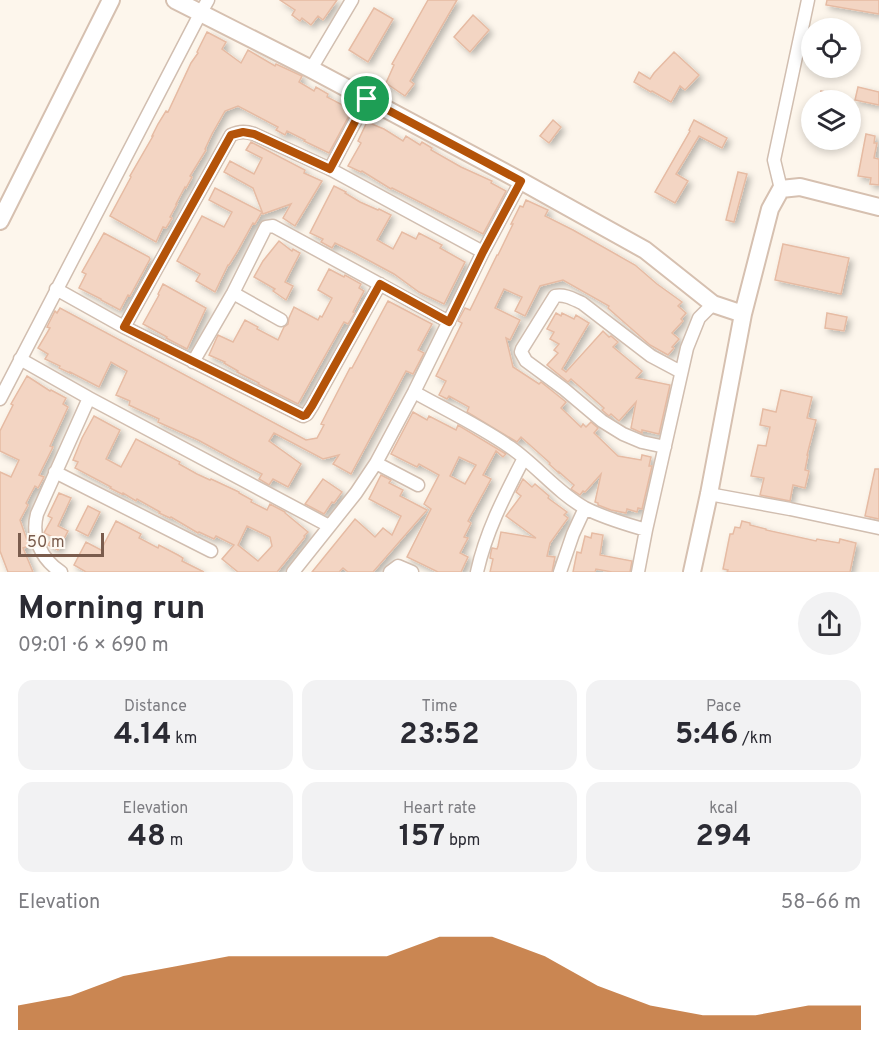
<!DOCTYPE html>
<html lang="en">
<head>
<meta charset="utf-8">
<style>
	body { margin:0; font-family:Overpass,sans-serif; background:#f2f2f3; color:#2b2b33; height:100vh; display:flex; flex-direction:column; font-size:22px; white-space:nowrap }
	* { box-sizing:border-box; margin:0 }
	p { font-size:20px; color:#7c7c81 }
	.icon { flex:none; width:33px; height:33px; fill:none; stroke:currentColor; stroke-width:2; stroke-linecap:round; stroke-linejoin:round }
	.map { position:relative; height:572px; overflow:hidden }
	.details { display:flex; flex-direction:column; background:#fff; flex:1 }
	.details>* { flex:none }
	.tools { position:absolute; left:801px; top:18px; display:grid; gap:12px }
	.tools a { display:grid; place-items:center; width:60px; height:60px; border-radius:50%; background:#fff; box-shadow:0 3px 9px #0003; font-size:30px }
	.scale { position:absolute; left:18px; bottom:15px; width:86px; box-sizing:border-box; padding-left:6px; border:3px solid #7a5c4d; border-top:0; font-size:16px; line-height:21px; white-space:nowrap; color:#7a5c4d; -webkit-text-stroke:4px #fffaf3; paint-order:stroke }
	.pin { position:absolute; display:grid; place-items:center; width:51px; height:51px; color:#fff; margin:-26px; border:3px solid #fff; border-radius:50%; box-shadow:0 2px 6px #0007 }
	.round { display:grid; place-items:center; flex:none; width:63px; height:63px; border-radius:32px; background:#f2f2f3 }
	.headline { display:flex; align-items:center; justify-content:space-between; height:102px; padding:0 18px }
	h1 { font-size:33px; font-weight:700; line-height:45px }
	.stats { display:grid; grid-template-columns:repeat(3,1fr); gap:9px; height:102px; padding:6px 18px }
	.stats div { display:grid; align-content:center; border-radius:15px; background:#f2f2f3; text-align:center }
	.stats b { font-size:30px; font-weight:700 }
	.stats small { font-size:16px; font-weight:400 }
	.stats p { font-size:16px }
	.chart { height:168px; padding:12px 18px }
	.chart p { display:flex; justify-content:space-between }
	.chart svg { width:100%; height:108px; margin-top:6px; fill:#b45309; opacity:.7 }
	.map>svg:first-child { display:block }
	.building { fill:#f3d5c3; stroke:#e6bba3; stroke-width:1.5; fill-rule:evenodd; filter:url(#shadow) }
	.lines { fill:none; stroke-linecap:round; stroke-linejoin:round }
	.street-casing { stroke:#d1beb0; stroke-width:15 }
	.secondary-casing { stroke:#d6c0b0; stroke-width:20 }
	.street { stroke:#fff; stroke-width:12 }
	.secondary { stroke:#fff; stroke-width:16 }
	.route-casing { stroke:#fff; stroke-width:12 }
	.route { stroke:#b45309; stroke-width:8 }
</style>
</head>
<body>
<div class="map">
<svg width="879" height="572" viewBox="0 0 879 572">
	<defs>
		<filter id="shadow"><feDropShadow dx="3.5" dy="3.5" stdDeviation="3" flood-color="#0004"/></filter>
	</defs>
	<rect width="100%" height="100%" fill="#fdf6ec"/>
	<path class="building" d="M280,0H337L323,20L318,16L311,25L302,18L300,21L292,15L295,10Z
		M428,0H457L410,81L414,84L405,96L386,83L394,65L392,64Z
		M827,0H879V14L826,5Z
		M374,8L393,19L368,62L349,50Z
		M473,15L489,30L470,52L454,37Z
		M207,32L226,42L222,49L241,63L248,50L275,66L276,64L302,76L299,82L314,91L316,87L328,94L327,97L352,110L329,153L304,141L305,140L287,131L285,135L276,130L278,127L238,106L225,111L212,134L205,149L206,150L190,176L192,177L186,188L185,187L176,204H177L170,217L172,218L166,228L163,227L156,242L110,216L131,177L130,176L153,136H152L158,124L166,111L168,112L191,63L198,53L197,52Z
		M674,52L699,75L685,90L680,86L671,102L652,91L651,92L634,82L639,72L650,79L654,73Z
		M858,87L879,92V105L855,100Z
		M821,91L830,93L828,100H819Z
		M553,120L561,127L549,143L540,136Z
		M694,120L727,138L722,148L699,136L676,174L688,181L675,203L655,192L690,131L689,130Z
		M367,122L384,129L403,141L406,136L420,145L422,142L432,148L431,150L461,167L492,181L491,183L506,191L483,234L392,188L391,189L362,171L361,172L348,166L361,143L358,141Z
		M866,134L875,136L874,143H877L874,158L879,159V185L870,184L871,178L858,176Z
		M251,142L305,170L304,173L322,181L295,226L283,218L291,204L263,214L253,188L224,172L230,161L254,174L262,158L246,150Z
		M738,172L747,174L734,222L726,220Z
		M334,186L346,192L345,193L360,202L378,210L379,209L391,215L377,240L393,249L402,232L416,239L419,233L442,245L440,248L465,262L444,304L419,292L394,274L355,253L335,243L332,248L321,242L323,239L310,233Z
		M215,188L262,212L255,224L253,223L237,252L229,265H228L215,292L196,281L200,274L177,261L202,216L224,227L232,212L209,200Z
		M526,200L548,210L545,216L573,230L635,265L657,284L682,302L678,306L686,313L681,319L683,321L672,333L679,339L672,347L674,348L668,355L650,345L608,308L609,306L563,280L540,286L525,316L515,311L522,297L504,289L495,308L520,320L510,340L506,338L513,367L539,384L541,382L566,402L561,408L581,427L583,424L586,427L591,422L598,428L594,433L618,456L641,460L642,455L651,457L649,466H652L642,509L638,508L637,512L627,509L626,513L611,510L598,505V503L595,502L601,474L585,492L583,491L580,495L571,489L574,485L559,472V473L549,464L550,463L521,437L517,442L467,412L469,407L449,396L447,399L439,395L446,381L436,376L462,323L458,321L465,308L470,310L497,255H498L513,224H511L520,206L523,207Z
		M104,233L149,257L150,259L130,296L128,295L120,310L101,300V299L79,288L86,274L82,272Z
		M279,241L292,251L293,249L300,253L285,282L293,286L286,300L273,291L275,289L254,277L263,261Z
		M783,244L849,258L841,294L775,280Z
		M329,269L344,277L345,275L361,284L359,288L364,291L353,312L355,313L348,324L344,322L298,404L258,384L259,383L237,372L238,371L224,363L225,362L209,355L218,335L233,342L245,320L258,327L257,329L278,340L284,327L288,324L289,318L294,307L318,320L320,316L322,317L332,298L318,290Z
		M163,284L206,308L187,349L166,338L167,337L143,324L159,295L158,294Z
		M388,301L432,324L418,350L424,353L413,374L406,371L351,474L333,464L339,455L323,459L274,433L269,441L301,464L288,487L273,479L269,485L259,479L262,474L233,459L198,440L158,422L159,419L129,405L130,401L116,395L127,371L111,362L99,387L70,372V373L59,368L60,366L45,359L48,354L38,348L50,328L47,327L55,311L57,313L60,308L306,440L317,438L324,425L321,424L337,393L350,368H352Z
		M556,313L561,316L562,313L574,319L576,315L589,323L562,369L566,372L603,331L609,337L611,336L618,342L613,347L642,371L636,378L670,385L659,434L642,430V433L631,428L636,402L619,421L611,414L609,416L602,410L604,408L571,379L568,382L547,365L558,353L554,350L559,344L550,339L554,332L547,329Z
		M827,313L847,317L844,331L825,328Z
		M27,376L50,391L51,390L66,398L63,404L68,407L50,446L53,447L39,475L44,477L38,488L35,486L26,503L28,505L20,520L29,546L23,548L33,572H8L0,551V472L11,477L19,460L0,451V431L13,405L11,404Z
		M781,390L812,397L807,418L816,420L807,455H808L805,470L809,471L805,488L793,485L790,501L760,495L764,478L751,476L758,445L766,446L770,427L760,425L763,409L776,412Z
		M413,412L427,420L429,416L456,430L458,425L506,454L503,457L496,451L483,475L491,479L468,521L471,523L464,537L468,538L460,553L468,557L461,572H438L407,557L431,509L424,504L439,475L419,464L417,467L391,454ZM459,457L476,465L465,484L450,476Z
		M94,416L120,430L106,459L121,467L136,439L180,462L179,464L197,474L210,480L211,479L239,492V493L252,500L251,502L267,510L270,504L285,512V513L308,532L304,536L305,537L277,572H238L222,559L234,545L216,536L214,539L199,532L198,533L171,517L170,518L159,513L160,512L137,499L136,501L123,493L122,494L110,488L111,487L75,468L78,462L73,460L82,438ZM247,526L270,537L272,546L258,561L238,545Z
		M875,469H879V519L865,516Z
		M381,475L391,480L389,483L403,490L400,496L427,510L373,572H348L343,568L339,572H312L355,519L375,537L383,528L392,535L401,516L369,499Z
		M323,479L342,492L334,503L332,502L324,514L305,504Z
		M523,479L532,487L535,484L549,496L548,498L567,512L564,515L568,518L550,543L547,556L555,557L552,572H490L493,559L490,558L491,552L492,548L497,549L498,546L501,532L536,538L506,516L521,496L516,492Z
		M59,493L71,498L58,526L68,531L58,550L48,545L53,537L44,533L52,518L48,516Z
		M88,506L100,512L88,536L76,530Z
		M116,521L141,534L139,538L158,548L159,545L178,555L183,558L182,561L204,572H86L74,565L86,542L101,550Z
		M742,521L750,523V525L766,529V530L816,541L817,539L839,543L840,539L856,543L850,572H727L728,570L723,569L730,534H733L735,527L740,528Z
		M592,533L603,535L600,555L632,561L630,572H612L596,569L595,572H573L577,552L581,553L585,536L591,538Z"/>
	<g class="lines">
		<defs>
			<path id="street" d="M311,69L352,0
				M330,169L367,99
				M781,189L774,160L808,0
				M56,289L124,327L303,416L307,414L312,406L380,284
				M233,293L281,320
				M124,327L231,135C239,131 246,131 254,134L330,169L483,252
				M20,359L89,398L329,526
				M193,362L233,293L266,227L273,226L449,322
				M414,392C446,410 480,426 510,447C536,465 558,493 585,508C604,518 626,524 646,530
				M0,399L200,14L208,0
				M665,447L642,442L623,434L602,421L564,389L526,361L521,352L522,349L555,296C565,294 573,299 582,303L651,356L681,372
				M376,463L418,485
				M55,472L211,551
				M709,494L790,509L879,528
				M61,572C41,559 31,537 37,514L89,398
				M293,572L356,493L376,463L414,392L483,252L521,181
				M390,572L398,566L412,572
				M477,572C486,531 505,495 524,458
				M560,572L573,534L585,508
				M638,572L646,530L687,348L699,318L713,304"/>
			<path id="secondary" d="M175,0L311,69L521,181L645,250L713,304L743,314
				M0,221L111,0
				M692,572L709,494L743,314L770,209L781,189L800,187L879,207"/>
		</defs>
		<use href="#street" class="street-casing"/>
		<use href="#secondary" class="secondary-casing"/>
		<use href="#street" class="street"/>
		<use href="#secondary" class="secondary"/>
	</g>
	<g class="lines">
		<defs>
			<path id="route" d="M367,99L521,181L483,252L449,322L380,284L312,406L306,415L303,416L124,327L231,135L243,132L254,134L330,169Z"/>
		</defs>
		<use href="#route" class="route-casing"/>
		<use href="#route" class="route"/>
	</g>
</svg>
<div class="tools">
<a><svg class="icon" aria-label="locate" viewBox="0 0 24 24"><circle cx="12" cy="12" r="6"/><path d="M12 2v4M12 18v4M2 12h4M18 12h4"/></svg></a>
<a><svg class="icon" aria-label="layers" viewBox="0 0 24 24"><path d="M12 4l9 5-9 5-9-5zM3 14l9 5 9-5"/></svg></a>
</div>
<div class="scale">50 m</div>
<div class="pin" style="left:367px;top:99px;background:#1e9e55"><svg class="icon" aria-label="arrive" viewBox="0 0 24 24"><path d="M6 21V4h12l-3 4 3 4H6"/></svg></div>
</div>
<section class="details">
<div class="headline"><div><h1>Morning run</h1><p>09:01 · 6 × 690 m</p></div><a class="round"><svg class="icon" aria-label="share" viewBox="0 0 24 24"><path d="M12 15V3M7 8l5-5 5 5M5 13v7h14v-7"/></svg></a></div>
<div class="stats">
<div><p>Distance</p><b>4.14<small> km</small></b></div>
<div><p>Time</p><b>23:52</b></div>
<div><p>Pace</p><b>5:46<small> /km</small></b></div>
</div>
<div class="stats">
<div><p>Elevation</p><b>48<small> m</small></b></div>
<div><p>Heart rate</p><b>157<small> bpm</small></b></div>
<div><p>kcal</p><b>294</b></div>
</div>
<div class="chart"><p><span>Elevation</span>58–66 m</p>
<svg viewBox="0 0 160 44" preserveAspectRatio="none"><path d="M0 44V34L10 30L20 22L30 18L40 14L50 14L60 14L70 14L80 6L90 6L100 14L110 26L120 34L130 38L140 38L150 34L160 34V44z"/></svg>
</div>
</section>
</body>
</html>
